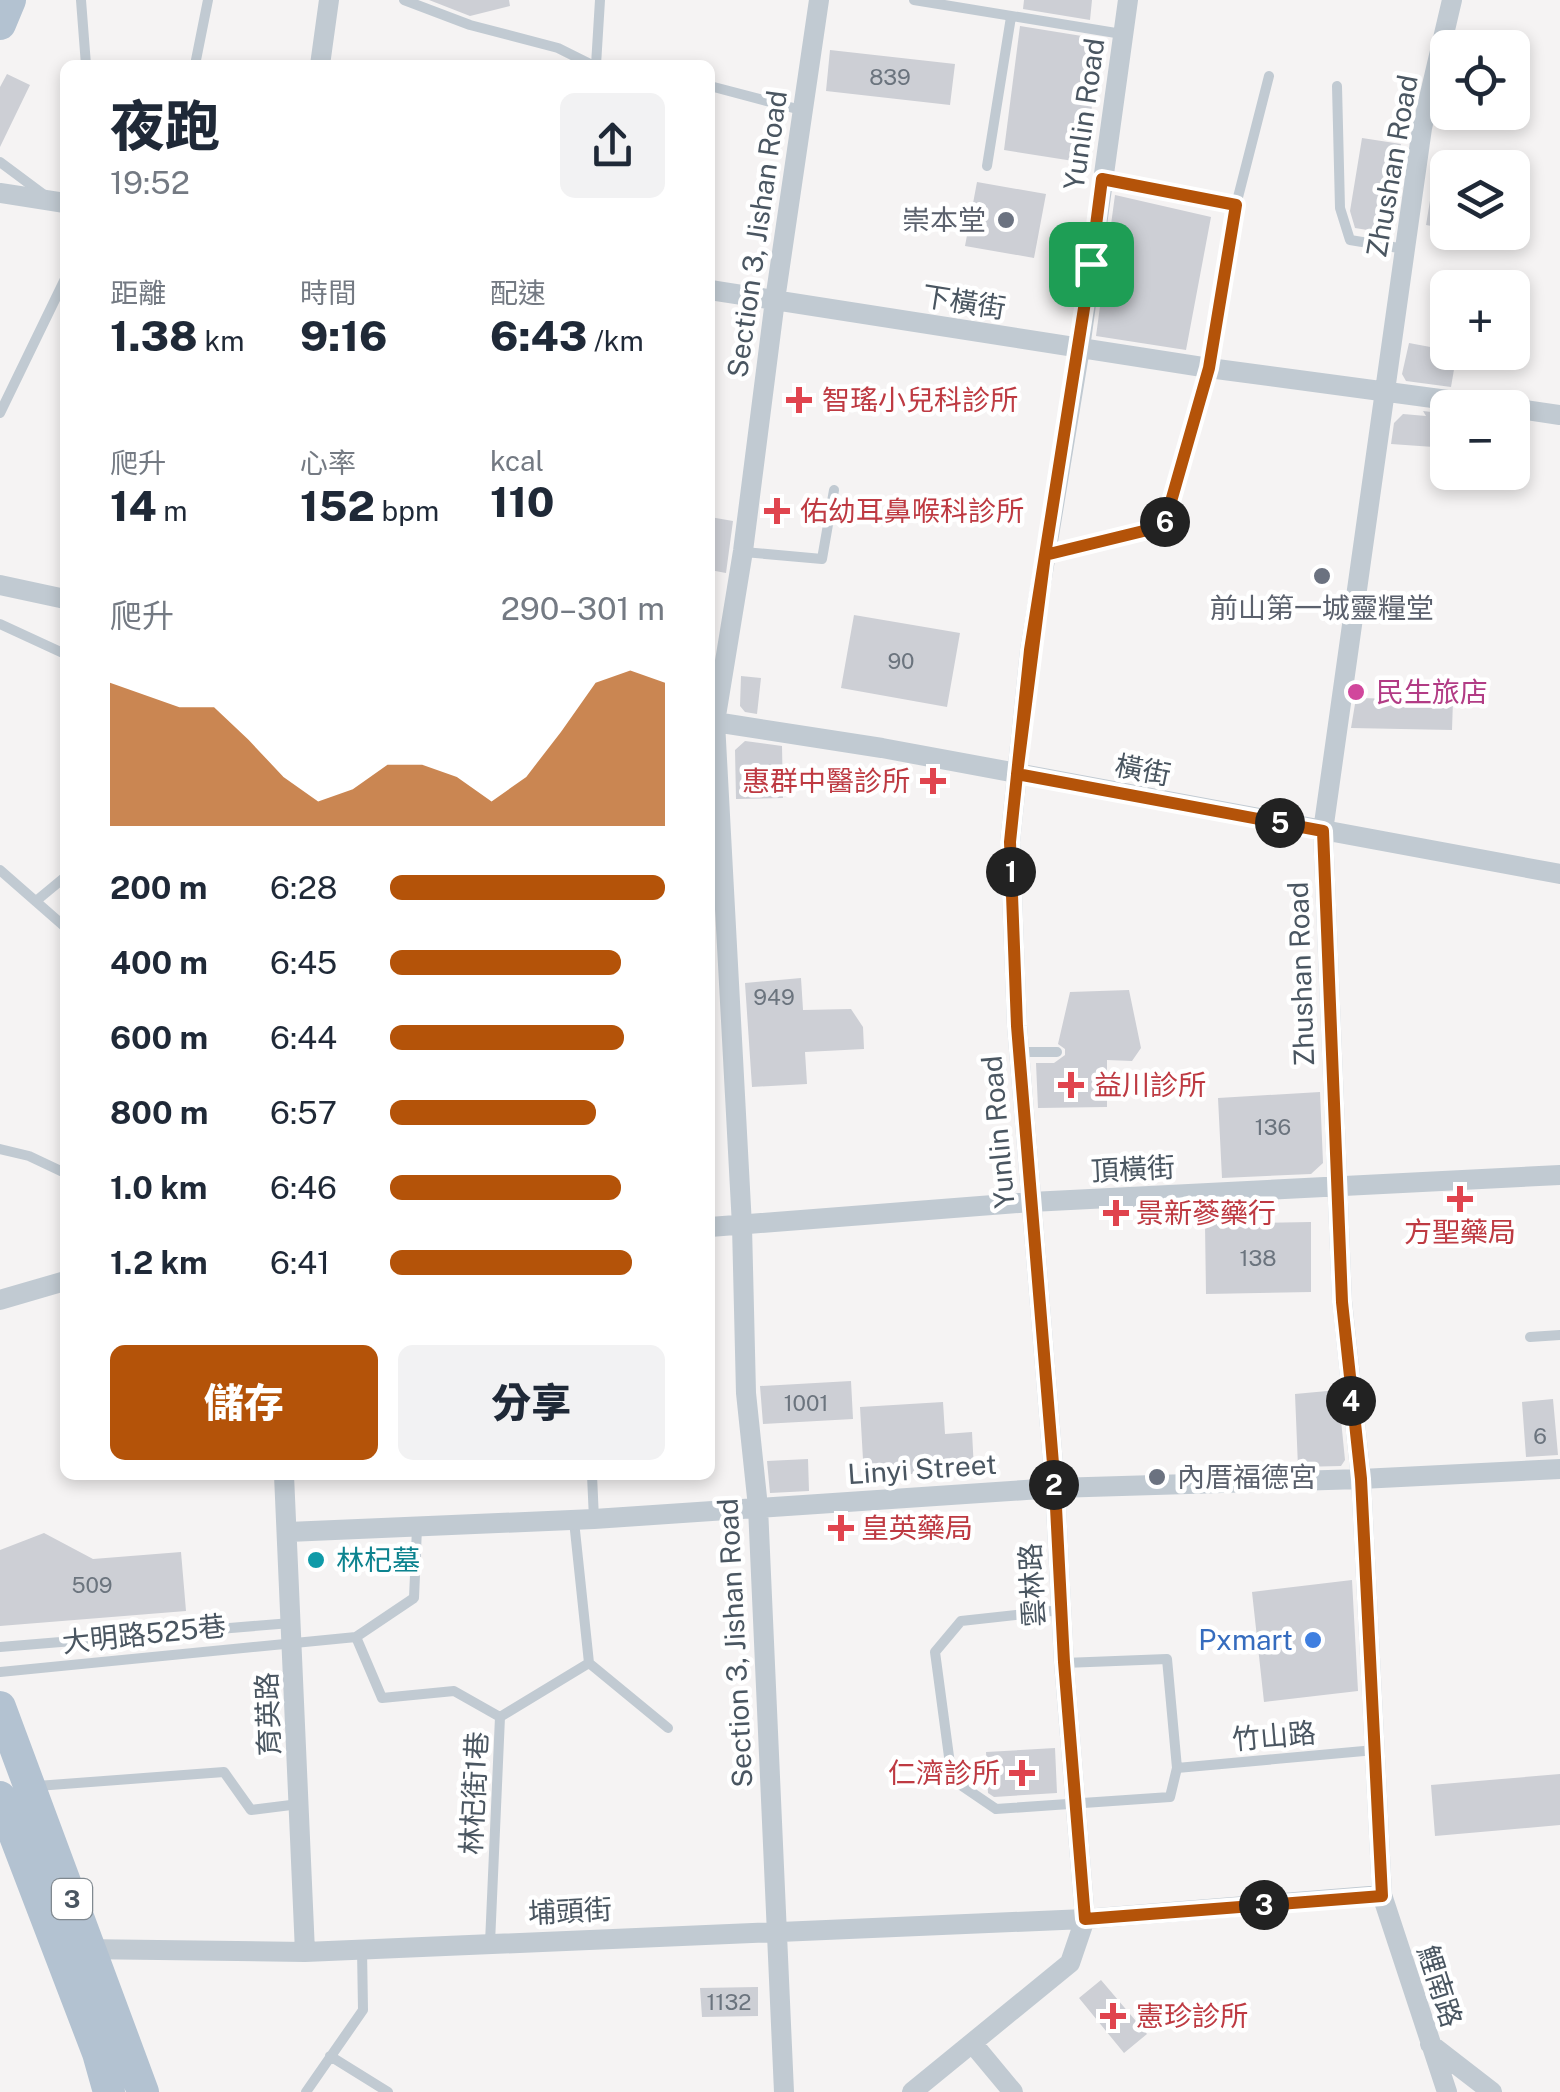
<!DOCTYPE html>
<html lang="zh-TW">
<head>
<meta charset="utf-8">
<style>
	body { margin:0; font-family:"Public Sans","Noto Sans TC",sans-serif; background:#f2f2f3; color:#1f2937; height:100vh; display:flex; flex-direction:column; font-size:38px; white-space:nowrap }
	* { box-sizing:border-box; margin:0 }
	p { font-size:32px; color:#747a83 }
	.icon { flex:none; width:55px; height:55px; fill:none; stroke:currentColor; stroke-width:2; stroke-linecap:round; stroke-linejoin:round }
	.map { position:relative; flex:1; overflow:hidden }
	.sheet { position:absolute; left:60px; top:60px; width:655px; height:1420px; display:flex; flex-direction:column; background:#fff; border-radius:15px; box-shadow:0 5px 15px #0003 }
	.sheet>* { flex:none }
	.controls { position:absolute; left:1430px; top:30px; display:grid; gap:20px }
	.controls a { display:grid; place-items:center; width:100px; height:100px; border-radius:15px; background:#fff; box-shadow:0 5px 15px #0003; font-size:50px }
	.pin { position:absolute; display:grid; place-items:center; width:85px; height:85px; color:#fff; margin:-42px; border-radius:20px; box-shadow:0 5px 15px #0006 }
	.km { position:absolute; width:50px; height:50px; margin:-25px; border-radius:50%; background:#222; color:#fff; font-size:28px; line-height:50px; text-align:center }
	.round { display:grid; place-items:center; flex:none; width:105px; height:105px; border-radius:15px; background:#f2f2f3 }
	.summary { display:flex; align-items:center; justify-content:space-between; height:170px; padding:0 50px }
	h1 { font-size:55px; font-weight:800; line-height:75px }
	.stats { display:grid; grid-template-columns:repeat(3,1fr); gap:15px; height:170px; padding:10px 50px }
	.stats div { display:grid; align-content:center }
	.stats b { font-size:42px; font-weight:800 }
	.stats small { font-size:28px; font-weight:400 }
	.stats p { font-size:28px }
	.chart { height:280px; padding:20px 50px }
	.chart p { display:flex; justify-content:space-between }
	.chart svg { width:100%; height:180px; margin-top:10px; fill:#b45309; opacity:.7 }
	.button { display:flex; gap:20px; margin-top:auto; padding:20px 50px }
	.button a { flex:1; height:115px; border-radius:15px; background:#b45309; color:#fff; font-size:40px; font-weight:800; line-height:115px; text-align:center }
	.button a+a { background:#f2f2f3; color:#1f2937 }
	ul { padding:0 50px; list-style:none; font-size:32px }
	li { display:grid; grid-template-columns:160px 120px 1fr; align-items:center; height:75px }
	li i { height:25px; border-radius:12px; background:#b45309 }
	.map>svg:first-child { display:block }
	.building { fill:#cdcfd5 }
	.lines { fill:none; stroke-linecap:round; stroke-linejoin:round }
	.lane { stroke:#c1cad2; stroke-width:10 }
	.street { stroke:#c1cad2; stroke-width:20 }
	.primary { stroke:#b3c2d1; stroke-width:32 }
	.route-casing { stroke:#fff; stroke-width:20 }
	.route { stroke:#b45309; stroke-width:12 }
	.worship-dot { fill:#6b7280; stroke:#fff; stroke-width:4 }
	.health-dot { fill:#e0444e; stroke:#fff; stroke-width:4 }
	.hotel-dot { fill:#d1479c; stroke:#fff; stroke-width:4 }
	.culture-dot { fill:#0f9aa8; stroke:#fff; stroke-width:4 }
	.shop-dot { fill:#3f7fe0; stroke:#fff; stroke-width:4 }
	.labels { text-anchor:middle; stroke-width:9; stroke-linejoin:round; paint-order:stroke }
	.number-label { font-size:22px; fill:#6b747e }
	.shield { fill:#fff; stroke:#808990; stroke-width:2.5 }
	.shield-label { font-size:25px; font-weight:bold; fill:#4a5661 }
	.street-label { font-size:28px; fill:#4a5661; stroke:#fff }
	.worship-label { font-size:28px; fill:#5b616d; stroke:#fff; text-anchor:end }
	.health-label { font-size:28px; fill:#be3a42; stroke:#fff; text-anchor:start }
	.hotel-label { font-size:28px; fill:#b23c85; stroke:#fff; text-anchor:start }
	.culture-label { font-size:28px; fill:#0d838f; stroke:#fff; text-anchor:start }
	.shop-label { font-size:28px; fill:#366cbe; stroke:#fff; text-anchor:end }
</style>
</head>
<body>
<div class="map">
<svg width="1560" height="2092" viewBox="0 0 1560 2092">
	<rect width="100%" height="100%" fill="#f5f3f3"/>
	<path class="building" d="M429,0H509L510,6L470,16Z
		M1024,0H1092L1090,20L1023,9Z
		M1020,26L1088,37V44L1098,46L1086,163L1004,150Z
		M830,50L955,64L950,105L826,91Z
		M7,74L30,85L0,147V87Z
		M1362,138L1401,144L1386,233L1355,228L1350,211Z
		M1438,152L1448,153V229L1426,225Z
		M977,182L1046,194L1034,258L965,246Z
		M1115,195L1211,217L1186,350L1096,336Z
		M1409,343L1457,352L1451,387L1406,381L1402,374Z
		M1423,411L1448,414V448L1391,444L1394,423L1403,414L1426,416Z
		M710,517L733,521L726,573L710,570Z
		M854,615L960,633L947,707L841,688Z
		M741,676L761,678L757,714L745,712L740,706Z
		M1356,698L1453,700L1452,730L1351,728Z
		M745,741L782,746L783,798L736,799L735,750Z
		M801,978L803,1010L851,1009L863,1027L864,1049L805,1052L807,1084L752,1087L745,983Z
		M1129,990L1141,1048L1132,1061L1107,1060V1107L1038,1108L1036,1063H1054L1065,1055V1049L1058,1044L1070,992Z
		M1320,1092L1323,1163L1311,1174L1222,1178L1218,1098Z
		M1311,1222V1292L1206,1294L1205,1224Z
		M851,1381L853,1419L763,1424L760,1386Z
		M1338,1390L1345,1460L1341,1466L1298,1467L1295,1394Z
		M1553,1399L1558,1455L1526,1457L1522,1402Z
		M943,1402L945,1434L972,1432L974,1470L864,1477L860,1407Z
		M808,1459L809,1491L770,1493L767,1461Z
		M44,1533L93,1559L181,1552L186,1611L0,1626V1550Z
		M1352,1580L1358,1691L1264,1702L1252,1592Z
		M1055,1748L1057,1793L994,1797L988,1793L986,1752Z
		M1560,1774V1825L1435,1836L1431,1785Z
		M1101,1980L1147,2034L1124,2053L1079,1998Z
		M758,1987V2016L702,2017L700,1988Z"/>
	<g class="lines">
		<path class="lane" d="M81,0L86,65
			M404,0L470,25L558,48L592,65
			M914,0L1122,34
			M195,65L208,0
			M596,65L600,0
			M710,86L801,110
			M1337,86L1340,208L1350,240L1405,249
			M0,162L47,197
			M987,166L1011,17
			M1104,179L1236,205
			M0,413L65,279
			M744,552L822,559L834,490
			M1046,555L1165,526L1209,368L1236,205L1269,76
			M0,624L65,654
			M0,870L65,927
			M36,901L65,877
			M1019,1052H1057
			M0,1149L29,1156L65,1173
			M1530,1337L1560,1335
			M592,1475L594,1519
			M574,1521L589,1663L668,1728
			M1061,1610L961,1621L935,1652L952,1779L996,1809L1170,1797L1177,1768L1167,1659L1064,1663
			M356,1637L382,1698L454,1691L500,1717L490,1943
			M0,1647L291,1623
			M0,1672L356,1637L414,1598L417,1528
			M500,1717L589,1663
			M1177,1768L1375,1750
			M37,1786L224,1772L251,1810L299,1804
			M330,2056L388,2092
			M306,2092L363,2010L362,1949"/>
		<path class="street" d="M320,65L329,0
			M0,193L65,203
			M710,290L1209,368L1507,408
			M1512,408L1560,415
			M0,585L65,599
			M710,728L715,722L882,748L1560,874
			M710,1227L1031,1202L1560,1175
			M0,1300L65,1281
			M284,1475L305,1952
			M288,1532L594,1519L1055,1488L1361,1479L1560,1469
			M80,1949L305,1952L1085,1919L1064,1663L1055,1488L1017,1026L1010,842L1030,650L1080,348L1128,0
			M973,2044L1013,2092
			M1430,2044L1492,2092
			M784,2092L758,1507L746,1393L742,1226L715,722L743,551L775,300L819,0
			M912,2092L1070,1963L1085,1919L1382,1895
			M1447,2092L1382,1895L1361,1479L1342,1301L1323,831L1422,128L1452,0"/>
		<path class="primary" d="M0,24L10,0
			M0,1707L143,2092
			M0,1797L98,2053L109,2092"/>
	</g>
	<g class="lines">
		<defs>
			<path id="route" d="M1091,264L1030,650L1010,842L1017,1026L1055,1488L1064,1662L1085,1919L1382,1896L1361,1479L1342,1302L1323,831L1017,774L1045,555L1164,526L1209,368L1236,205L1102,179L1091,264"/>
		</defs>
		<use href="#route" class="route-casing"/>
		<use href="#route" class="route"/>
	</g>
	<g class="worship-dot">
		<circle cx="1006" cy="220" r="10"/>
		<circle cx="1322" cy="576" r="10"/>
		<circle cx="1157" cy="1477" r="10"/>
	</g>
	<g class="health-dot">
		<path d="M794 385h10v10h10v10h-10v10h-10v-10h-10v-10h10z"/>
		<path d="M772 496h10v10h10v10h-10v10h-10v-10h-10v-10h10z"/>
		<path d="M928 766h10v10h10v10h-10v10h-10v-10h-10v-10h10z"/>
		<path d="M1066 1070h10v10h10v10h-10v10h-10v-10h-10v-10h10z"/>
		<path d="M1455 1184h10v10h10v10h-10v10h-10v-10h-10v-10h10z"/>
		<path d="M1111 1198h10v10h10v10h-10v10h-10v-10h-10v-10h10z"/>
		<path d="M836 1513h10v10h10v10h-10v10h-10v-10h-10v-10h10z"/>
		<path d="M1017 1758h10v10h10v10h-10v10h-10v-10h-10v-10h10z"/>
		<path d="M1108 2001h10v10h10v10h-10v10h-10v-10h-10v-10h10z"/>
	</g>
	<circle class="hotel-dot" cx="1356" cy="692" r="10"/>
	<circle class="culture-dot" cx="316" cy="1560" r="10"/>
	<circle class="shop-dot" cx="1313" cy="1640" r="10"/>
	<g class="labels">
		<g class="number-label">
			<text x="890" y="85">839</text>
			<text x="901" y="669">90</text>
			<text x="774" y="1005">949</text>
			<text x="1273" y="1135">136</text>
			<text x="1258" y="1266">138</text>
			<text x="806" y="1411">1001</text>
			<text x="1540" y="1444">6</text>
			<text x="92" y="1593">509</text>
			<text x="729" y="2010">1132</text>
		</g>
		<rect class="shield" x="52" y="1879" width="40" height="40" rx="8"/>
		<g class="shield-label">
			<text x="72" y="1908">3</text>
		</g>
		<g class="street-label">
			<text transform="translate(1084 114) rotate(-82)" y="10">Yunlin Road</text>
			<text transform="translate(1392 166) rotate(-80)" y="10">Zhushan Road</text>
			<text transform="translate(757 234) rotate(-82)" y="10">Section 3, Jishan Road</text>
			<text transform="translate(964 302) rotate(9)" y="10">下橫街</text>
			<text transform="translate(1143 770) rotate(11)" y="10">橫街</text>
			<text transform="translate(1301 974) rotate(-92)" y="10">Zhushan Road</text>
			<text transform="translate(998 1132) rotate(-95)" y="10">Yunlin Road</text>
			<text transform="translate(1133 1169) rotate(-3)" y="10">頂橫街</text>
			<text transform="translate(922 1469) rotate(-4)" y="10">Linyi Street</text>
			<text transform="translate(1032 1585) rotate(-93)" y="10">雲林路</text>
			<text transform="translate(144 1634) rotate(-6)" y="10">大明路525巷</text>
			<text transform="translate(735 1643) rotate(-93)" y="10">Section 3, Jishan Road</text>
			<text transform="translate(268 1714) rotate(-92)" y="10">育英路</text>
			<text transform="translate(1274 1736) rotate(-5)" y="10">竹山路</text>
			<text transform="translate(474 1793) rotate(-87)" y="10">林杞街1巷</text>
			<text transform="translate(570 1911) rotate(-3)" y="10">埔頭街</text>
			<text transform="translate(1440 1986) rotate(72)" y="10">鯉南路</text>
		</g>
		<g class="worship-label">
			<text x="986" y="230">崇本堂</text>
			<text x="1322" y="618" text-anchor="middle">前山第一城靈糧堂</text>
			<text x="1177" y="1487" text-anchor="start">內厝福德宮</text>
		</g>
		<g class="health-label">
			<text x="822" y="410">智瑤小兒科診所</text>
			<text x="800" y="521">佑幼耳鼻喉科診所</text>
			<text x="910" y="791" text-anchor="end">惠群中醫診所</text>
			<text x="1094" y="1095">益川診所</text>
			<text x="1136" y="1223">景新蔘藥行</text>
			<text x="1460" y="1242" text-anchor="middle">方聖藥局</text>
			<text x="861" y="1538">皇英藥局</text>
			<text x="1000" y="1783" text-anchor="end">仁濟診所</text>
			<text x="1136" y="2026">憲珍診所</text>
		</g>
		<g class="hotel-label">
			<text x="1376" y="702">民生旅店</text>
		</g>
		<g class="culture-label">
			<text x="336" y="1570">林杞墓</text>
		</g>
		<g class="shop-label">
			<text x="1293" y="1650">Pxmart</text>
		</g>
	</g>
</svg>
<div class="controls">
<a><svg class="icon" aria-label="locate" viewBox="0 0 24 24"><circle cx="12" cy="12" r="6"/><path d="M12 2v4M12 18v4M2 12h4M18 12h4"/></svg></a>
<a><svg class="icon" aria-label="layers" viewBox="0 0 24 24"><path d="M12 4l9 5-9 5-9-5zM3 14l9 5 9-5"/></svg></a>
<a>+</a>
<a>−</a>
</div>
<div class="pin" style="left:1091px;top:264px;background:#1e9e55"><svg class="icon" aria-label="arrive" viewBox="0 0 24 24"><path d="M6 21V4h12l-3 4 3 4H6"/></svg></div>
<b class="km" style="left:1011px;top:872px">1</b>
<b class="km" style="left:1054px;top:1485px">2</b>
<b class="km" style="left:1264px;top:1905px">3</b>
<b class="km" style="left:1351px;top:1401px">4</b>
<b class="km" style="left:1280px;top:823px">5</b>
<b class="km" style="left:1165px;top:522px">6</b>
<section class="sheet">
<div class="summary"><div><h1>夜跑</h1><p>19:52</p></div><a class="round"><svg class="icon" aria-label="share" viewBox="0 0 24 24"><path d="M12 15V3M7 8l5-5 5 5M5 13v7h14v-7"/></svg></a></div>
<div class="stats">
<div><p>距離</p><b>1.38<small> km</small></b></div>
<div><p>時間</p><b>9:16</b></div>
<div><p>配速</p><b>6:43<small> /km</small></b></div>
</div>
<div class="stats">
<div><p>爬升</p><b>14<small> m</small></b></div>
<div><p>心率</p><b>152<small> bpm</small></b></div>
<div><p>kcal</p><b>110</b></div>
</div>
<div class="chart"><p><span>爬升</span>290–301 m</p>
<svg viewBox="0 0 160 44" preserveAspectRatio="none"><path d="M0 44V9L10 12L20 15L30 15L40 23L50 32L60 38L70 35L80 29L90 29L100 32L110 38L120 32L130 21L140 9L150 6L160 9V44z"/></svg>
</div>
<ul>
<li><b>200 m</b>6:28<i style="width:100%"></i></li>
<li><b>400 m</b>6:45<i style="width:84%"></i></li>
<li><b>600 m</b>6:44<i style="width:85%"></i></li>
<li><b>800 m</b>6:57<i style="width:75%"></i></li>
<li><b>1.0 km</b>6:46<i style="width:84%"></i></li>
<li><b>1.2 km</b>6:41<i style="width:88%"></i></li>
</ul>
<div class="button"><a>儲存</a><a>分享</a></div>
</section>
</div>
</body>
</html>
